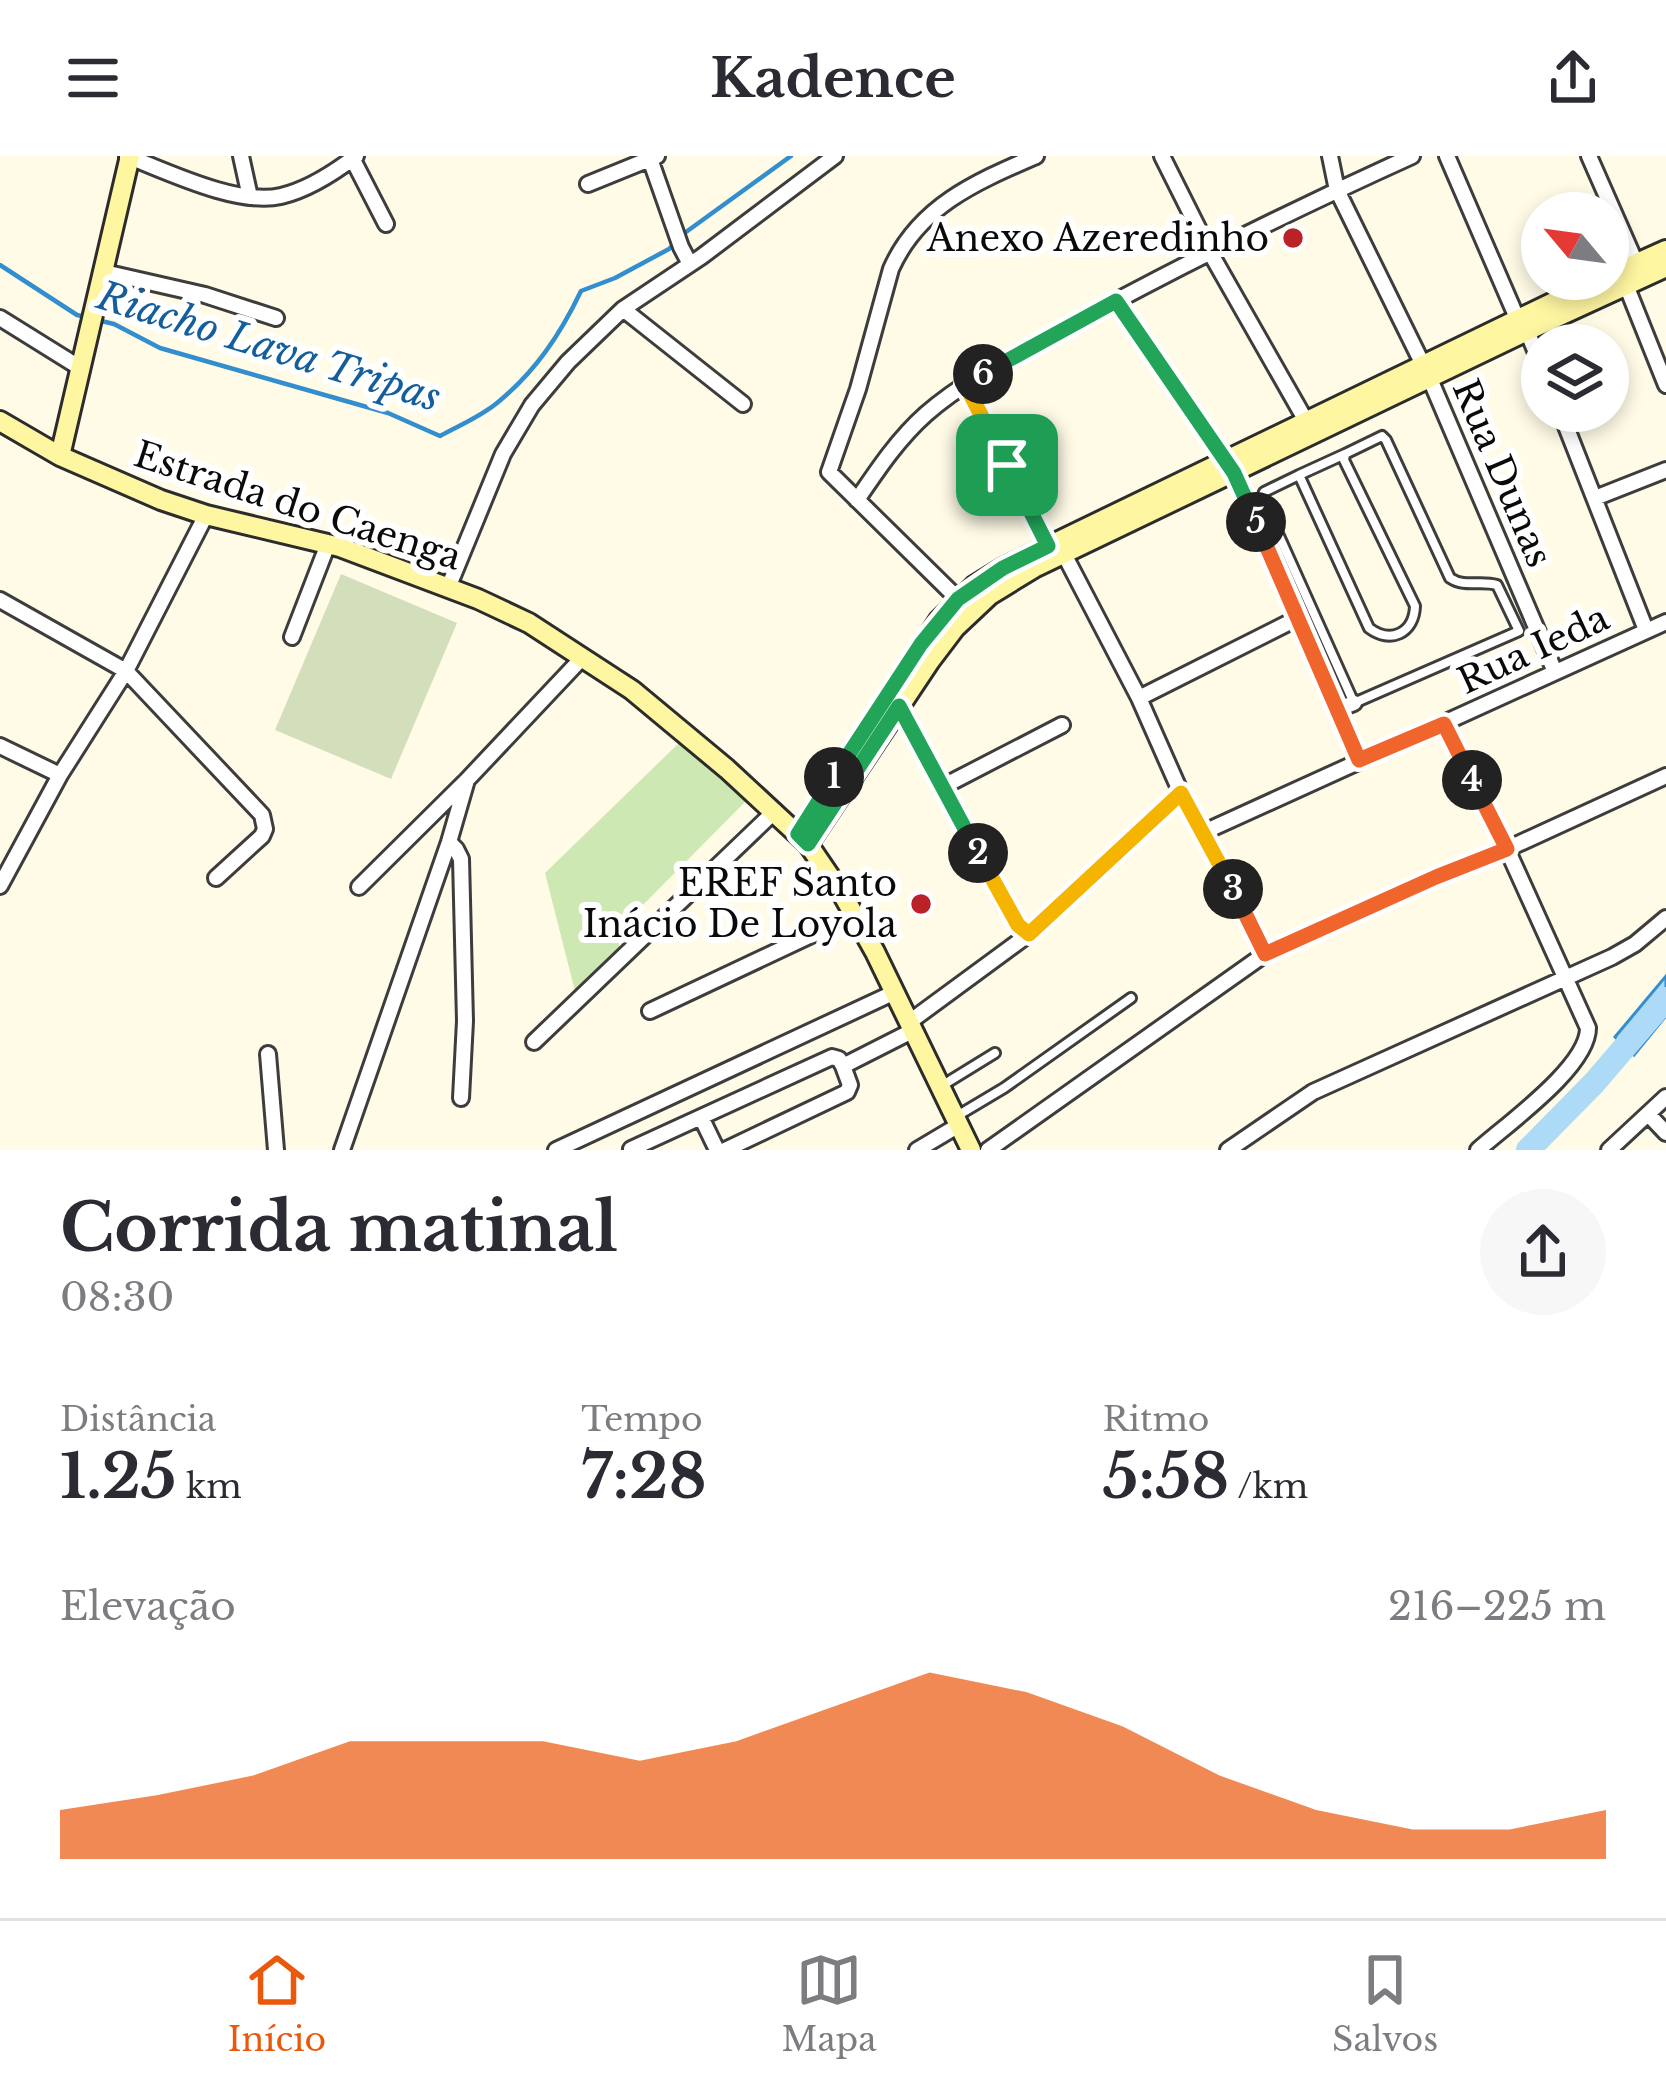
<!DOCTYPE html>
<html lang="pt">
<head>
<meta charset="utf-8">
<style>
	body { margin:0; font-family:"Libre Baskerville",serif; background:#f7f7f7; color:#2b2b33; height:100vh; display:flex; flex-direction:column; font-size:45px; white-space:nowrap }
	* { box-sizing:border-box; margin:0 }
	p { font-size:39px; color:#7c7c81 }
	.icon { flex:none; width:66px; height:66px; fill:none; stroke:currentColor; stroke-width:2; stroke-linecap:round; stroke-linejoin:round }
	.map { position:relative; height:994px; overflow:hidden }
	.panel { display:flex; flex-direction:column; background:#fff; flex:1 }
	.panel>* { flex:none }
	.needle { width:78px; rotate:299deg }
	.controls { position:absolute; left:1521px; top:36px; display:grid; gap:24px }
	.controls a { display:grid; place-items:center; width:108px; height:108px; border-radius:50%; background:#fff; box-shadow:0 6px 18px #0003; font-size:60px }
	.pin { position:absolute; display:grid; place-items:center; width:102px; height:102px; color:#fff; margin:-51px; border-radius:24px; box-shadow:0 6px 18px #0006 }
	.km { position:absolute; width:60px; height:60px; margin:-30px; border-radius:50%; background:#222; color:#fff; font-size:33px; line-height:60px; text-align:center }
	.round { display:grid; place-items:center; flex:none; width:126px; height:126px; border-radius:63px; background:#f7f7f7 }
	.head { display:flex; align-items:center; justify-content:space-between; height:204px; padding:0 60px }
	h1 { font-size:66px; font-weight:800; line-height:90px }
	.metrics { display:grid; grid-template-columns:repeat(3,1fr); gap:18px; height:204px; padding:12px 60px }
	.metrics div { display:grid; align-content:center }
	.metrics b { font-size:60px; font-weight:800 }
	.metrics small { font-size:33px; font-weight:400 }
	.metrics p { font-size:33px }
	.chart { height:336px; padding:24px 60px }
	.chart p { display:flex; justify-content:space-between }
	.chart svg { width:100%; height:216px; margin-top:12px; fill:#ea580c; opacity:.7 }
	header { display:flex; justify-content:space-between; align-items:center; height:156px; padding:0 60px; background:#fff; font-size:54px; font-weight:800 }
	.menu { display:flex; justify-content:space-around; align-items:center; height:168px; border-top:3px solid #e1e1e2; background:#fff; font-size:33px; color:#7c7c81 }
	.menu a { display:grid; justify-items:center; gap:6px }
	.menu .selected { color:#ea580c }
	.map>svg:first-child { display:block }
	.green { fill:#cde8b2 }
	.cemetery { fill:#d3dfba }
	.water { fill:#acdaf7; stroke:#328ece; stroke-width:3 }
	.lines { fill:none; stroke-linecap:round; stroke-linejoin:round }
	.stream { stroke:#328ece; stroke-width:4.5 }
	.river { stroke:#acdaf7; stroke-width:24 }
	.lane-casing { stroke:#3d3d3d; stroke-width:14 }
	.street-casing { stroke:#3d3d3d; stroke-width:20 }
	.secondary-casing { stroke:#2c2c2c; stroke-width:24 }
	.lane { stroke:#fff; stroke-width:8 }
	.street { stroke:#fff; stroke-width:14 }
	.secondary { stroke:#fff6a2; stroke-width:18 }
	.split-1-casing { stroke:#fff; stroke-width:24 }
	.split-2-casing { stroke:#fff; stroke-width:24 }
	.split-3-casing { stroke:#fff; stroke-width:24 }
	.split-4-casing { stroke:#fff; stroke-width:24 }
	.split-5-casing { stroke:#fff; stroke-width:24 }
	.split-6-casing { stroke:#fff; stroke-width:24 }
	.split-7-casing { stroke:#fff; stroke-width:24 }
	.split-1 { stroke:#22a559; stroke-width:15 }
	.split-2 { stroke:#22a559; stroke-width:15 }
	.split-3 { stroke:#f5b400; stroke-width:15 }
	.split-4 { stroke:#f0652b; stroke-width:15 }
	.split-5 { stroke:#f0652b; stroke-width:15 }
	.split-6 { stroke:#22a559; stroke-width:15 }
	.split-7 { stroke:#f5b400; stroke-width:15 }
	.poi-dot { fill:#ba2227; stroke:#fff; stroke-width:4.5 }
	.labels { text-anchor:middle; stroke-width:12; stroke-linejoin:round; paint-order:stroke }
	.poi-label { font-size:36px; fill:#0a0a0a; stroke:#fff; text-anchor:end }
	.street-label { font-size:36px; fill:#0a0a0a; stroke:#fff }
	.water-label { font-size:39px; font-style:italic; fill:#145e9c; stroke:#fff }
</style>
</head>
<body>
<header><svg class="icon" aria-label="menu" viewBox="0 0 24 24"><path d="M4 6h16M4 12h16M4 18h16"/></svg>Kadence<svg class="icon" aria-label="share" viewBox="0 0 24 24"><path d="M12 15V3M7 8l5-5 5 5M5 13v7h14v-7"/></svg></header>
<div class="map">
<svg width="1666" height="994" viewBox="0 0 1666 994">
	<rect width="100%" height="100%" fill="#fffbe7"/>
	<path class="green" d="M680,586L746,645L616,776L621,797L576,839L545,717Z"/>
	<path class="cemetery" d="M341,418L457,467L391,623L275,574Z"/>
	<path class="water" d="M1666,820V860L1634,899L1615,881Z"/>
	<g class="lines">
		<path class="stream" d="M0,109L77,159L86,161
			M97,164L114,168L160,192L388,257L440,280C458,270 480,261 497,247C535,216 560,179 581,135L615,122L669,93L686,76L791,0"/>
		<path class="river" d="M1528,994L1594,927L1666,843"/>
		<defs>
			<path id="lane" d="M1382,280L1386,284L1450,422C1465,432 1480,424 1497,429L1519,475L1354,547L1262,342L1264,336L1299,319L1369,472C1390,488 1414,478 1415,450L1344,304L1345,298Z
				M1299,319L1345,298
				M943,929L995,897
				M957,960L1004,932L1131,842"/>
			<path id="street" d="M127,0C168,16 238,50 281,40C307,34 335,16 356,0
				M241,0L250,41
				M351,0L386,68
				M649,0L681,91L690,108
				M1162,0L1211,98L1306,265
				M1330,0L1337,34L1430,223L1555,516
				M1447,0L1517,162
				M1589,0L1636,107
				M588,28L657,0
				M104,116L205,139L276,162
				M1626,129L1666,229
				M1116,144L1235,317L1359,604
				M623,153L743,248
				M0,162L82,213
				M1527,175L1542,211
				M965,228L1048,390
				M1560,255L1646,474
				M1595,342L1666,314
				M857,344C878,313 898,283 926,258C967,222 1019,198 1066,172C1179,110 1295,53 1412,0
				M1064,398L1139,542L1181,637L1204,676L1265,798
				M448,432L503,298L532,249L568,206L623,153L701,101L835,0
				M958,443L829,316L858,233L891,113C919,50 976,26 1036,0
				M0,444L126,515L262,659L265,673L262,680L216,722
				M292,481L328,388
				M1139,542L1298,462
				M899,550L1006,751L1026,777L1029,778L1181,637
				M1336,554L1354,547
				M1444,568L1507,693L1588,872C1588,911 1507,968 1478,994
				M0,590L60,619
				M942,631L1062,569
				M1204,676L1666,466
				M449,686L456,693L461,703L465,865L461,942
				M0,730L60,619L126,515L206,359
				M359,731L467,624L583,501
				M650,855L854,759
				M908,867L1029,778
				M534,886L775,655
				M268,898L276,994
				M1648,958L1666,977
				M701,961L717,994
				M631,993L832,901L839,903L843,910
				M342,994L449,686L467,624
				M556,994L893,837
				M725,994L847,936L850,929L843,910L912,875
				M917,994L959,969
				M988,994L1265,798L1436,721L1507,693L1666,620
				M1228,994L1313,936L1612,801L1635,788L1666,762
				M1609,994L1666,941"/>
			<path id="secondary" d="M1608,120L1666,94
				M0,265L60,300L161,344L206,359L340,391L478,443L529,467L632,534L727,613L808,688L844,741L875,796L971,994
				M60,300L130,0
				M798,678L939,464L974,430L1003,412L1601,123
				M808,688L930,505L955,472L990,439L1034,412L1527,175L1666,111"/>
		</defs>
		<use href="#lane" class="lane-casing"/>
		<use href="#street" class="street-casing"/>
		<use href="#secondary" class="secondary-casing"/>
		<use href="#lane" class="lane"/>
		<use href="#street" class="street"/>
		<use href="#secondary" class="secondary"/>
	</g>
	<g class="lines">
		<defs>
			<path id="split-1" d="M834,621L921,488L958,443L1003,412L1048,390L1007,309"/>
			<path id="split-2" d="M834,621L798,678L808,688L899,550L978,697"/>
			<path id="split-3" d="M978,697L1018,769L1029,778L1181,637L1233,733"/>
			<path id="split-4" d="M1233,733L1265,798L1436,721L1507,693L1472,624"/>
			<path id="split-5" d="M1256,366L1359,604L1444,568L1472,624"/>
			<path id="split-6" d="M983,218L1116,145L1234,317L1256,366"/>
			<path id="split-7" d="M983,218L965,228L1007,309"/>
		</defs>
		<use href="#split-1" class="split-1-casing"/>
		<use href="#split-2" class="split-2-casing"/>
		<use href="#split-3" class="split-3-casing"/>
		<use href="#split-4" class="split-4-casing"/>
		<use href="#split-5" class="split-5-casing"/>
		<use href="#split-6" class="split-6-casing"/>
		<use href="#split-7" class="split-7-casing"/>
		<use href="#split-1" class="split-1"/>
		<use href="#split-2" class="split-2"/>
		<use href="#split-3" class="split-3"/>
		<use href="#split-4" class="split-4"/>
		<use href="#split-5" class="split-5"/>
		<use href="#split-6" class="split-6"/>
		<use href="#split-7" class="split-7"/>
	</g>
	<g class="poi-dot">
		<circle cx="1293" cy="82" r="12"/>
		<circle cx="921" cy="748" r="12"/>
	</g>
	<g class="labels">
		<g class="poi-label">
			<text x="1269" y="95">Anexo Azeredinho</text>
			<text x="897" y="740">EREF Santo<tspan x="897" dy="41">Inácio De Loyola</tspan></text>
		</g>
		<g class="street-label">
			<text transform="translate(1503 317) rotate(67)" y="13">Rua Dunas</text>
			<text transform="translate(298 349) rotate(18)" y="13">Estrada do Caenga</text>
			<text transform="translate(1533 493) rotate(-25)" y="13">Rua Ieda</text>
		</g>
		<g class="water-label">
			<text transform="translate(269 190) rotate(17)" y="14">Riacho Lava Tripas</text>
		</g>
	</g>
</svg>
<div class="controls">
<a><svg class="needle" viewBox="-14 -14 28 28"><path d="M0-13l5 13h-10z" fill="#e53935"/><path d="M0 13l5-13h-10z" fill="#7c7c81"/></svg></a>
<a><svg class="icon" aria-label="layers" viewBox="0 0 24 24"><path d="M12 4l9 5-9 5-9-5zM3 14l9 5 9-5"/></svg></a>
</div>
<div class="pin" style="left:1007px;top:309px;background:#1e9e55"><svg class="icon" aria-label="arrive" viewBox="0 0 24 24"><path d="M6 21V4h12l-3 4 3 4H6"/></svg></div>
<b class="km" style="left:834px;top:621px">1</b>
<b class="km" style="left:978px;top:697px">2</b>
<b class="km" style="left:1233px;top:733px">3</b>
<b class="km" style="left:1472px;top:624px">4</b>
<b class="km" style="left:1256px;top:366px">5</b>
<b class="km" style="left:983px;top:218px">6</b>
</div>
<section class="panel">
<div class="head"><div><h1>Corrida matinal</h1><p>08:30</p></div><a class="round"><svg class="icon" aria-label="share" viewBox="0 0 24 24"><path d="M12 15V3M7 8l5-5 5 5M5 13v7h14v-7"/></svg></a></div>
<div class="metrics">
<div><p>Distância</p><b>1.25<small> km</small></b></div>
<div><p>Tempo</p><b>7:28</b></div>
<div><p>Ritmo</p><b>5:58<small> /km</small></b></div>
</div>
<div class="chart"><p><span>Elevação</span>216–225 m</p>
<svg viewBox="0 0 160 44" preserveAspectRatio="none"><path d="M0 44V34L10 31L20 27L30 20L40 20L50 20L60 24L70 20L80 13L90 6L100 10L110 17L120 27L130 34L140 38L150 38L160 34V44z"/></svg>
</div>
</section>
<nav class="menu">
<a class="selected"><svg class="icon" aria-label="home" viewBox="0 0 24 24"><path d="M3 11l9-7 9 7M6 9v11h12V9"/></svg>Início</a>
<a><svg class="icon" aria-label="map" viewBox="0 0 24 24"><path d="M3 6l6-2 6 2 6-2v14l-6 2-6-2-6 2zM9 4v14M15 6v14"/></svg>Mapa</a>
<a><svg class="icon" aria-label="saved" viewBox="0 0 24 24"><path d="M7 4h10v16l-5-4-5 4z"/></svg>Salvos</a>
</nav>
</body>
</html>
